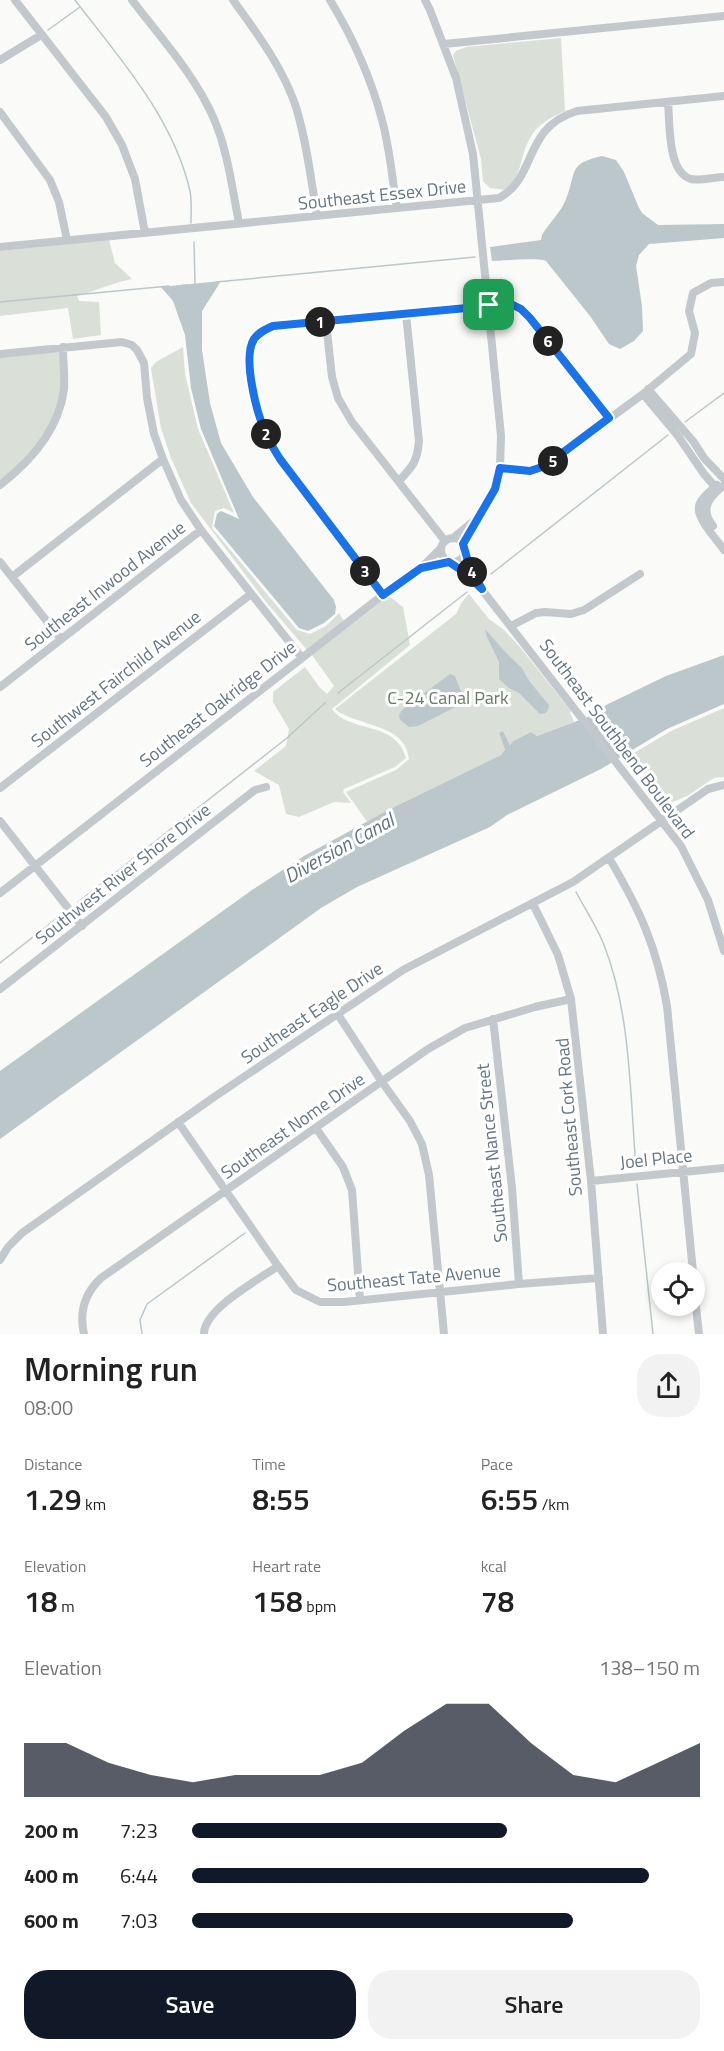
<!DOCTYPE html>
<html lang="en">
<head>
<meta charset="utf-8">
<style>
	body { margin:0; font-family:"Titillium Web",sans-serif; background:#f2f2f2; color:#222; height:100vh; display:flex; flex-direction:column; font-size:22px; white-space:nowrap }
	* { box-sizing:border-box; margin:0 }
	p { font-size:20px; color:#767676 }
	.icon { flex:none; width:33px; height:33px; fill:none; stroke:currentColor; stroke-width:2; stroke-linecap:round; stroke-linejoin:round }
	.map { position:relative; height:1334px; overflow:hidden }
	.side { display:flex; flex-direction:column; background:#fff; flex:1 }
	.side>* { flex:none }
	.controls { position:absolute; left:651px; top:1262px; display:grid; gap:12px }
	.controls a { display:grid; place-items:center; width:54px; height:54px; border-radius:50%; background:#fff; box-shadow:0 3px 9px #0003; font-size:30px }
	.pin { position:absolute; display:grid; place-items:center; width:51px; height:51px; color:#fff; margin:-26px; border-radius:12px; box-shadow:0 3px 9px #0006 }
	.km { position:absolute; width:30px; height:30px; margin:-15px; border-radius:50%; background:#222; color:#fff; font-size:16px; line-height:30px; text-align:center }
	.round { display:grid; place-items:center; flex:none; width:63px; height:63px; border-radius:24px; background:#f2f2f2 }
	.headline { display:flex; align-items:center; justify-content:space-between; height:102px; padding:0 24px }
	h1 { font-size:33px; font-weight:600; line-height:45px }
	.metrics { display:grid; grid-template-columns:repeat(3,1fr); gap:9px; height:102px; padding:6px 24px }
	.metrics div { display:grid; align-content:center }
	.metrics b { font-size:30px; font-weight:600 }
	.metrics small { font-size:16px; font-weight:400 }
	.metrics p { font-size:16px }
	.chart { height:168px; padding:12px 24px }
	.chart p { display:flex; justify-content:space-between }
	.chart svg { width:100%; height:108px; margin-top:6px; fill:#111827; opacity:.7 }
	.button { display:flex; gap:12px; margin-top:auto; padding:12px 24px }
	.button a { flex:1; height:69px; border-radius:24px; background:#111827; color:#fff; font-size:24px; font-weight:600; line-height:69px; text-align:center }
	.button a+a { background:#f2f2f2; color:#222 }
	ul { padding:0 24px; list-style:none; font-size:20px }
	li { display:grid; grid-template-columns:96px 72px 1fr; align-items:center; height:45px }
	li i { height:15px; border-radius:8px; background:#111827 }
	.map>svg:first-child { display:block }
	.green { fill:#dadfd7 }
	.water { fill:#bbc7cb }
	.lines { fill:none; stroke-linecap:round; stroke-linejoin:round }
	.stream { stroke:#bbc7cb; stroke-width:1.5 }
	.minor { stroke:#c3c8cc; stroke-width:8 }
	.route-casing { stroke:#fff; stroke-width:12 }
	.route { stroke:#1a73e8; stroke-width:8 }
	.labels { text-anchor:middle; stroke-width:6; stroke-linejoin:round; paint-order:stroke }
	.street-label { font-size:18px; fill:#657683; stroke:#fff }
	.park-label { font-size:18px; fill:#687a64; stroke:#fff }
	.water-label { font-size:20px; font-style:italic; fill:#60757c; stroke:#fff }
</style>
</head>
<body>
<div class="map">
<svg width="724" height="1334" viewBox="0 0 724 1334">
	<rect width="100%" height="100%" fill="#fafaf8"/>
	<path class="green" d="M561,38L565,111C551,117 536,125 529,140C519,159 523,175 505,190L490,188L483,181L481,159L453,55L456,51L466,47Z
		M109,240L115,263L132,279C115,282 95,291 77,296L79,301L99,302L101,335L73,339L68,308L0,316V251Z
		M183,347L185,374L198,429L234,513L224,508L215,511L212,528L297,630L310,634L326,626L339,613L344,621L307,650L266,602L191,503L171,458L161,428L151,368L156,362Z
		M61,352V392L56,415L32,453L0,482V357Z
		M469,594L489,619L504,630L519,646L571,711L570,713L574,722L537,736L531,732L513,741L510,745L503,731L499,733L505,750L501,755L392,808L368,823L346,792L396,770L409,759C406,723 357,727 335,709L456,614L462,602Z
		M389,596L403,607L410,645L332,709C350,734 396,720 406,758L395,767L344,789L343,792L351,803L334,802L299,817L286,814L279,785L254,771L286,746L289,729L273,702V692L305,667L320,688L327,694L334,686L312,655Z
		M724,708V777L714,778L687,796L668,804L629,756L671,731Z"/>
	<path class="water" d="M602,156L616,160L624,172L639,208L642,213L658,225L724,224V238L649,244L639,255L636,266L642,306L643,331L634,341L620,349L609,344L590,316L546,261C539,257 503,261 492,261L490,247L541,240L542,235C549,223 561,212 566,199C577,172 567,164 602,156Z
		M221,281L202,311V350L210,403L221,443L253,497L334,600L336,607L335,614L324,623L308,631L299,628L214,526L217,514L221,511L239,519L201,429L191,388L185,335L173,301L161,287Z
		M485,629L507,654L521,667L530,682L549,705C548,711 547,714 540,714L519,693L509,688L499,679V662L487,637Z
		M724,655V704L667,729L601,769L507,815L490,827L357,887L321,908L278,939L0,1139V1071L252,890L304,856L392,808L501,755L505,750L499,733L503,731L510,745L513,741L531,732L537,736L593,715L606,705L666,676Z
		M450,674L455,676L465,702L418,726L409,727L400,720L399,715L403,709Z"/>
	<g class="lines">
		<path class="stream" d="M75,0C120,59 173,117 190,191C192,201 191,213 191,223
			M48,30L80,7
			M194,242L195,284
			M216,282L475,257
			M177,286L187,285
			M0,302L169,286
			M685,422L724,393
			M491,574L668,435
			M338,693L467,592
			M576,892C585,909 597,927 604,945C631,1014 630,1095 636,1168
			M78,902L287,738L325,703
			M0,963L61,915
			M637,1184L653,1334
			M142,1334L140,1320L147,1304L245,1233"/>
		<path class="minor" d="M15,0L106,117L122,145L135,179L145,233
			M132,0C161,38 195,75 214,119C228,152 232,188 239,223
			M233,0C257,33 283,68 296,107C307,143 311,180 317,216
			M330,0C353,38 371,78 382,120C390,148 392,179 397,208
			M425,0L430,10L456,78L473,154L501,436L500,468L495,489L463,545
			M444,44L724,16
			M0,60L41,35
			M668,102C670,123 667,172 691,179C700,181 715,177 724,177
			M0,112L50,180L59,202L67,240
			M0,247L499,198C538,177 522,128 577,111L724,96
			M326,322L332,377L338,398L352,422L445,541
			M0,354L122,342L132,345L137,350L144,363L147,398L154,434L163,459L181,500L201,530L302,658
			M648,389L693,441L704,458L724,479
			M643,394L678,436L704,474L718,490
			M500,468L530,471L545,466L643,394L691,354L695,333L689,311L693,293L711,283L724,282
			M399,481C413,466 417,462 419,441L406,314
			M0,485C31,461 59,430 64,389C65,376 63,361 63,347
			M717,485C712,490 703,496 700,503C693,516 717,539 724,550
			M713,526C699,508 709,498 724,485
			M453,538L475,520
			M441 550a12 12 0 1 1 24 0a12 12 0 1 1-24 0Z
			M464,552L470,568L483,591L681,846L708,900L724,951
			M0,562L61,639
			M452,562L474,582
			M423,568L449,562
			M12,577L163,459
			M383,595L280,458C275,450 270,442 266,434C257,414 242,358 254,338C259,332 266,329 274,326L511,304L521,309L530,318L609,418
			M511,626L536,613L545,612L571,614L584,610L640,574
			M0,687L201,530
			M0,788L251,594
			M0,821L82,926
			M609,858C639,908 657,947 667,1006L693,1272
			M0,893L383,595L421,568L441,548
			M533,904L558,955L571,999L591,1181L603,1334
			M0,989L255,790L266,787
			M337,1013L382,1082L410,1121L422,1144L429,1175L444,1334
			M493,1019L512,1188L519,1284
			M178,1122L278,1266L296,1290L320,1302H344L519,1284L599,1278
			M316,1128L343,1167L352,1190L360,1300
			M591,1181L724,1168
			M0,1260L8,1247L22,1233L214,1097L403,970L573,882L708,789L724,785
			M694,1288L699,1334
			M84,1334C79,1312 85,1293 101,1278L428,1049L465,1028L535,1007L571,999
			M204,1334C204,1309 258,1280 278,1266"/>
	</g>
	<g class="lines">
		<defs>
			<path id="route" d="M511,304L521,309L530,318L609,418L545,466L530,471L500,468L495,489L463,544L470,568L482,589L464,572L449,562L421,568L383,595L280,459C275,451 270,443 266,434C257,414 242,358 254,339C259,332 266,329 273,326Z"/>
		</defs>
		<use href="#route" class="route-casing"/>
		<use href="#route" class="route"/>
	</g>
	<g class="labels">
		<g class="street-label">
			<text transform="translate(382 195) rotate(-6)" y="6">Southeast Essex Drive</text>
			<text transform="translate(105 586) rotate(-38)" y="6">Southeast Inwood Avenue</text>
			<text transform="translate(116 679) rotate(-38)" y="6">Southwest Fairchild Avenue</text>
			<text transform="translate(218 704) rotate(-38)" y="6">Southeast Oakridge Drive</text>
			<text transform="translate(617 739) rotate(53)" y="6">Southeast Southbend Boulevard</text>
			<text transform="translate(123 874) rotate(-38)" y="6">Southwest River Shore Drive</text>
			<text transform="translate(312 1013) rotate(-34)" y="6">Southeast Eagle Drive</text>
			<text transform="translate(569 1117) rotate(-95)" y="6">Southeast Cork Road</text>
			<text transform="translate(293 1126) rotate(-35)" y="6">Southeast Nome Drive</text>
			<text transform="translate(492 1153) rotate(-96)" y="6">Southeast Nance Street</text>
			<text transform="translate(656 1159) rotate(-6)" y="6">Joel Place</text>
			<text transform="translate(414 1278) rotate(-5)" y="6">Southeast Tate Avenue</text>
		</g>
		<g class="park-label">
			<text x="448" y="704">C-24 Canal Park</text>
		</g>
		<g class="water-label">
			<text transform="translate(339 848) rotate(-29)" y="7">Diversion Canal</text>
		</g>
	</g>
</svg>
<div class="controls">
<a><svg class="icon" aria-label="locate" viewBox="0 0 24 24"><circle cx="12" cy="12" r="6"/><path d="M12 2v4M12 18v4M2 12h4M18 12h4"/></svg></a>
</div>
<div class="pin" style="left:489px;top:305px;background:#1e9e55"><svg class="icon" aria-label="arrive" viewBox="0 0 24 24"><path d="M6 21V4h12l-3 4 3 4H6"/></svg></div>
<b class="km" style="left:320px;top:322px">1</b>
<b class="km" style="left:266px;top:434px">2</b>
<b class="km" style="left:365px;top:571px">3</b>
<b class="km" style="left:472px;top:572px">4</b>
<b class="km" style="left:553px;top:461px">5</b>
<b class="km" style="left:548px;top:341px">6</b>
</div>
<section class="side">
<div class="headline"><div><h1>Morning run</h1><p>08:00</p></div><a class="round"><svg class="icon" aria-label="share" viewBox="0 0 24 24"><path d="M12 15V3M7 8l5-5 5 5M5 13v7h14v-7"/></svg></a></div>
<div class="metrics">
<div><p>Distance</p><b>1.29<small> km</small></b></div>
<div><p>Time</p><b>8:55</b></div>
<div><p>Pace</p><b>6:55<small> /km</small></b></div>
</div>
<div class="metrics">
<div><p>Elevation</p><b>18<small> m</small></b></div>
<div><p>Heart rate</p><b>158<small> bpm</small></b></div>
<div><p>kcal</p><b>78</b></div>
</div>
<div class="chart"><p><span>Elevation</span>138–150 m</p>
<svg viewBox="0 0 160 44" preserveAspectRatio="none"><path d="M0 44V22L10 22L20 30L30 35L40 38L50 35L60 35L70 35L80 30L90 17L100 6L110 6L120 22L130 35L140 38L150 30L160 22V44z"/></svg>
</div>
<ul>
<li><b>200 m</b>7:23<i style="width:62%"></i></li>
<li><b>400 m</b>6:44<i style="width:90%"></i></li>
<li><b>600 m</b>7:03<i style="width:75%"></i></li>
</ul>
<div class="button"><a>Save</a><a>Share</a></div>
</section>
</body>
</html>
